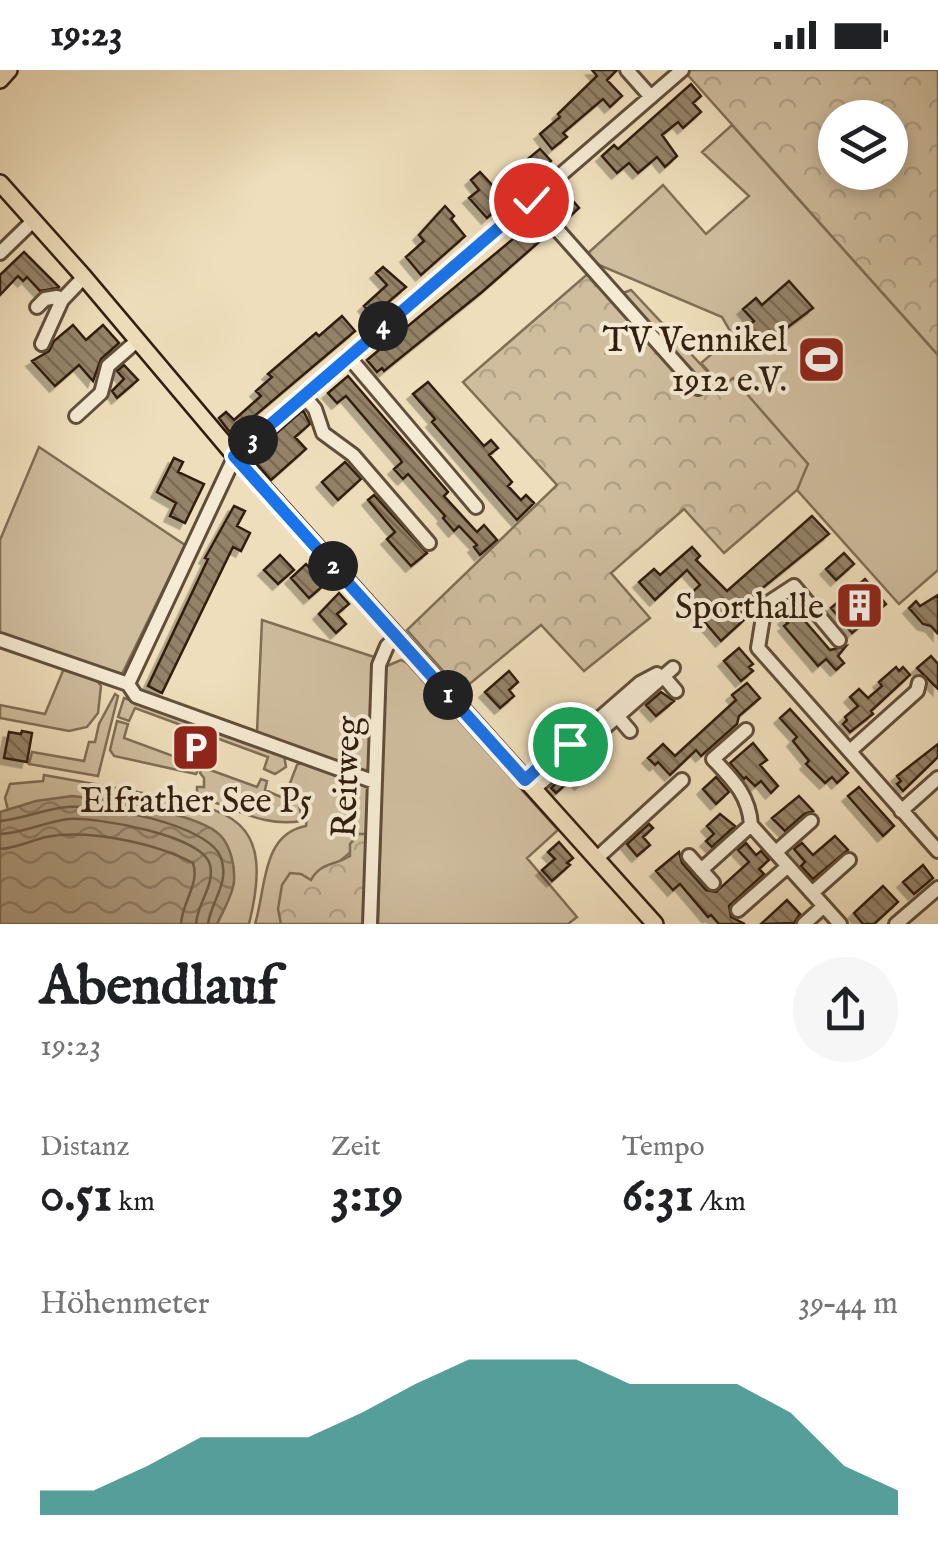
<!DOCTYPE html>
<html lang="de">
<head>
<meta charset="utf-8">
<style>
	body { margin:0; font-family:"IM FELL English",serif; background:#f6f6f6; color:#202124; height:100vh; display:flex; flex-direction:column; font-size:38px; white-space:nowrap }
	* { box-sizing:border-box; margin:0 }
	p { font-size:32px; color:#757577 }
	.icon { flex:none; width:55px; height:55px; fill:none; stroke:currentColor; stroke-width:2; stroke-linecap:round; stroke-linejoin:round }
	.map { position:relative; height:854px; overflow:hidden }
	.panel { display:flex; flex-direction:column; background:#fff; flex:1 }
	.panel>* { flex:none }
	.buttons { position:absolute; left:818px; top:30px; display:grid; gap:20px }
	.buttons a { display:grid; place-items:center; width:90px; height:90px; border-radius:50%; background:#fff; box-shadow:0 5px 15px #0003; font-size:50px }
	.pin { position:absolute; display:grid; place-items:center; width:85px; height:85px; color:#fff; margin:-42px; border:5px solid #fff; border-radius:50%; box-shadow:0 2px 10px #0007 }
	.km { position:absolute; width:50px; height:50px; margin:-25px; border-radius:50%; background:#222; color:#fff; font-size:28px; line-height:50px; text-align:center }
	.round { display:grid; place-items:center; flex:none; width:105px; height:105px; border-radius:52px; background:#f6f6f6 }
	.head { display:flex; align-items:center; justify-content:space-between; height:170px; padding:0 40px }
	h1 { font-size:55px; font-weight:800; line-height:75px }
	.metrics { display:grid; grid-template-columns:repeat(3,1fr); gap:15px; height:170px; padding:10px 40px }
	.metrics div { display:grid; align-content:center }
	.metrics b { font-size:50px; font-weight:800 }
	.metrics small { font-size:28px; font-weight:400 }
	.metrics p { font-size:28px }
	.chart { height:280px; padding:20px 40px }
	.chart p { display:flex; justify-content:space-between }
	.chart svg { width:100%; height:180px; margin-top:10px; fill:#0f766e; opacity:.7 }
	.status { display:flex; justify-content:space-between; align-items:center; height:70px; padding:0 50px; background:#fff; direction:ltr }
	.status svg { height:28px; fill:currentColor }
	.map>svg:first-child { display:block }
	.grass { fill:#cfbd9e; stroke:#806e56; stroke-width:2.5 }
	.forest { fill:url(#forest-crowns); stroke:#806e56; stroke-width:2.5; fill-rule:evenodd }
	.water { fill:url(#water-waves); stroke:#7d6a53; stroke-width:2.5 }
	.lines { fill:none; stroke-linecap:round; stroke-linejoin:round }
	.shore { stroke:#705e48; stroke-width:2.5 }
	.building { fill:url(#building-back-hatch); stroke:#321e0f; stroke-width:2.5; filter:url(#shadow) }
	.minor-casing { stroke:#614e3a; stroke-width:18 }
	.major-casing { stroke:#321e0f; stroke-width:20 }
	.minor { stroke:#f5ead3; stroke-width:12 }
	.major { stroke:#efdebb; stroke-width:15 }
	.route-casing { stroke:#fff; stroke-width:20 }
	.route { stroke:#1a73e8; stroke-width:12 }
	.labels { text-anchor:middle; stroke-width:8; stroke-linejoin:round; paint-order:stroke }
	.poi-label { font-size:35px; fill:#321e0f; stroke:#f5ead3; text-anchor:end }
	.street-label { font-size:35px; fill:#321e0f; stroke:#f5ead3 }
</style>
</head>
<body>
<div class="status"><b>19:23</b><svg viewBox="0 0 49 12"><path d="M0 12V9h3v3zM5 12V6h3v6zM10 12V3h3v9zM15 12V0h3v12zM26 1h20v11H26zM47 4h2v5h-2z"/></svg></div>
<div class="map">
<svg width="938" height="854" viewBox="0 0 938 854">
	<defs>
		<pattern id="forest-crowns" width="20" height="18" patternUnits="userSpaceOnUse" patternTransform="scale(2.5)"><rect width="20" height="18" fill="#cfbd9e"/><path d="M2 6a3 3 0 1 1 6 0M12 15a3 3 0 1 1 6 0" fill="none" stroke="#b2a287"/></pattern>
		<pattern id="water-waves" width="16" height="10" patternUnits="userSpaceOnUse" patternTransform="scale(2.5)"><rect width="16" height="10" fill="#af9d81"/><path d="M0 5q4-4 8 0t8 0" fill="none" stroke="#8f7f68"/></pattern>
		<pattern id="building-back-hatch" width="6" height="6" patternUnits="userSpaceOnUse" patternTransform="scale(2.5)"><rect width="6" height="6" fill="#948268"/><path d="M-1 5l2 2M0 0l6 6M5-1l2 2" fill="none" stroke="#796a54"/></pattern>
		<filter id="shadow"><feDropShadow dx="-5.5" dy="5.5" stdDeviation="0" flood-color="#0004"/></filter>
	</defs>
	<rect width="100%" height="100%" fill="#efdebb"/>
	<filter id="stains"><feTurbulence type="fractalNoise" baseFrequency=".002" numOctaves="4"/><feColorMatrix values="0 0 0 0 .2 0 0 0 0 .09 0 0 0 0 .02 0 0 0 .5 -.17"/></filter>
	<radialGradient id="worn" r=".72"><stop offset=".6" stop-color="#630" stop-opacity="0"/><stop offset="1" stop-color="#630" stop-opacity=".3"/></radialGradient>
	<path class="grass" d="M732,55L938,285V500L899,534L797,420L807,394L733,309L723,317L701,293L733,266L722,247L599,195L587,184L663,115L706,164L749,126L702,82Z
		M39,377L185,475L122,604L0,565V470Z
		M262,550L377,588L369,704L257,662Z
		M401,590L407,593L558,760L527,788L577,847L568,854H378L385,604L387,596Z
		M65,596L91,603L101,616L98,643L87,657L69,661L0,648V635L45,644Z
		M115,624L118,626L98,706L29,694L32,682L84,691L89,672H95L99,654Z
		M124,628L284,685L286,697L275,704L264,699L268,687L135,638L129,651L118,647Z
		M117,651L128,654L124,668L200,696L196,704L114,686L110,680Z
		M303,692L369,716V764C340,798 300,811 281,854H255C266,820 261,764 306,756C308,737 306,725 290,713L297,695Z
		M202,697L257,717L261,709L267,711L265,720L283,728L289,720L298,728L302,751C260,758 234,736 197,727V717H204V708L200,703Z
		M44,705L133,721L130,735C91,725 47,727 8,740L5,728L10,714L43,711Z
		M137,722C230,739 276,745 249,854H217L234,813L134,736Z"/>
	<path class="forest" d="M690,0H938V285L686,3ZM835,48H890V102H835Z
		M591,201L612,227L631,220L722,317L733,308L808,394L797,420L724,483L684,439L611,503L650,548L584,601L541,555L461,621L407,560L557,415L463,312Z
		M359,764H369L365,854H281L278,839L282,815L290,803L301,804L311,810C321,792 334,796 350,786V774Z"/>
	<path class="water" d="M72,726C104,729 200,743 221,766C231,777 235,797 234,811C233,825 223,841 217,854H0V742L36,731Z"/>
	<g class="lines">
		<path class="shore" d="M0,751C23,749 44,739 67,737C101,734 209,754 221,788C230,813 211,831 208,854
			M0,764C23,763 45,752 68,749C96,747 203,765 210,795C215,816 197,833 196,854
			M0,779C16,778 30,771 46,767C89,759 155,773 193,793C200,814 182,832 181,854"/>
	</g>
	<path class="building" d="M592,0H617L607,10L622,26L610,37L603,29L563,63L567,67L552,79L540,64L560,47L558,44L597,6Z
		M691,14L701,26L693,33L701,42L683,58L678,52L662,65L677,86L665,97L657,87L638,103L629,93L617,103L602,86L614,75L618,79Z
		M540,79L551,91L487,148L469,128L479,120L471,110L480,102L494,117Z
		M566,123L579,138L567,149L558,138L554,141L547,133L551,130L554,134Z
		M445,136L454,146L451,149L465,166L421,205L406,187L424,171L419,165Z
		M536,150L548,164L482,222L384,301L382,298L377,302L367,290Z
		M24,182L59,217L58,218L40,221L27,207L23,211L18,206L0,225V205Z
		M383,197L406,217L372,246L364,236L387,215L376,203Z
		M789,211L813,238L760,278L744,259L754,251L743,239L756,228L762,235Z
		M342,246L355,261L232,365L219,348L226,342L234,350L261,326L256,321L272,307L268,304L316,263L319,266Z
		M73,255L86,270L103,255L119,273L101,289L93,311L79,295L55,316L32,291L49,281L54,271Z
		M124,295L138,310L117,328L112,321L124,309L117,301Z
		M348,306L448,422L444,426L477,462L484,455L497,470L480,485L474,477L477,475L459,456L454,461L443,448L445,446L408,404L403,409L394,399L402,392L400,389L346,326L337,333L328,323Z
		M428,312L484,376L491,370L498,378L489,385L512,412L508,416L521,430L526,425L534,433L517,450L432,352L435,349L413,324Z
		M303,340L310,354L295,367L306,379L271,410L250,386Z
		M174,388L183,392L178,402L204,414L185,453L170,446L176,433L157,422Z
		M345,392L361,409L338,430L322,412Z
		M374,425L427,483L411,496L387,469L395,462L368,430Z
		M234,436L245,441L237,456L250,463L241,481L233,477L162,623L148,616L208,489L205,488Z
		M812,446L829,464L738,538L746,548L721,571L685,529L700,515L687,500L655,530L639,512L654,499L660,505L692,477L700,486L696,490L727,521Z
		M844,483L854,494L836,510L826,499Z
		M280,485L294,500L278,514L264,500Z
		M306,494L324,515L309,528L291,508Z
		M865,509L886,534L852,563L831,538Z
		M339,523L349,534L337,544L346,554L336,563L319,544Z
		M938,525V564L931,556L923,554L909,538L916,531L920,536Z
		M792,542L795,546L798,543L830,580L846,576L838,586L844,593L836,600L826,589L818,596L784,556L788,553L784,549Z
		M739,578L753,594L749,597L753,601L741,611L724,591Z
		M931,586L938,594V619L917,598Z
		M896,597L899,601L903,597L910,605L871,641L873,644L850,662L843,654L847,650L845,647L858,636L850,627L859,619L868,628L882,616L879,612Z
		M509,601L518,612L509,620L514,626L500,638L485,622Z
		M747,613L760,628L739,646L737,654L701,686L696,680L670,705L658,692L655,695L648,688L663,674L675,686L736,630L732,625Z
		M661,622L674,631L656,646L646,635Z
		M790,639L848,703L837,713L832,707L825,713L806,694L809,691L793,671L797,667L780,648Z
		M22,661L32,663L27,692L4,688L9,662L21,664Z
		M753,673L767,690L760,695L778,716L771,723L761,711L755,716L746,707L744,709L730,693Z
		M938,674V687L903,721L897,714L901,711L897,706Z
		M588,685L592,690L589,693L595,700L580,714L574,707L556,723L551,718Z
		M716,707L729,722L716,734L703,719Z
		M859,717L894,756L883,766L848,726Z
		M799,726L813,741L804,744L785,761L772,748Z
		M720,744L735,756L712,777L706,771L714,764L707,756Z
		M649,754L653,758L643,767L650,775L637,786L627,774Z
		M835,766L848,780L813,809L801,796L805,792L794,779L802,773L813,785Z
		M559,772L573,788L567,793L570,795L552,811L542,800L555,789L548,782Z
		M746,773L756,785L761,781L769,790L759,799L764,804L729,836L731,847L745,854H719L711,845L708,847L680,814L673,820L656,801L679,782L682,793L706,820L716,822L749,792L738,780Z
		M923,795L933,808L914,824L903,812Z
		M883,816L898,832L874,854H863L854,843Z
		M787,830L800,844L794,853L761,854Z"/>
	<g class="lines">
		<defs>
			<path id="minor" d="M627,0L651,27
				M531,130L698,318
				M0,183L34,150
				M37,237L45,229L57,227L62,230
				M42,274L62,230L84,207
				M348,286L476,437
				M303,325L315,339L323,363L353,385L429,473
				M76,346L101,323L108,296L138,270
				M0,570L128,614
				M839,570L794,516L765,535L758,578L938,781
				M664,607L676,621
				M128,614L235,386L682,0
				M128,614L136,626L375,712
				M618,647L630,661
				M746,660L713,689C733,710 749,725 751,755L840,854
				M560,677L570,674L640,613L657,604
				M850,681L917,621L919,613
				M525,710L560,677L549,665
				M534,719L673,598
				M901,741L938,708
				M776,782L811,751
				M689,786L713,813
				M596,789L682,710
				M701,800L751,755
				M812,823L849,790
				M738,840L788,796
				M370,854L379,595L387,576L396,567
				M804,854L824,836
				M896,854L938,818"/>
			<path id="major" d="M0,10L9,0
				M0,113L84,207L235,386L655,854"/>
		</defs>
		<use href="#minor" class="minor-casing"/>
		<use href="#major" class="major-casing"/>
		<use href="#minor" class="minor"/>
		<use href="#major" class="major"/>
	</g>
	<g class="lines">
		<defs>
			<path id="route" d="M531,130L234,386L525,710L560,678L570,674"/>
		</defs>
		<use href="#route" class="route-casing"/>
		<use href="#route" class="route"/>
	</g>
	<defs>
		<symbol id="stadium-square" viewBox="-11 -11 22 22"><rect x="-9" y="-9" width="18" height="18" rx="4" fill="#8f2418" stroke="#f5ead3"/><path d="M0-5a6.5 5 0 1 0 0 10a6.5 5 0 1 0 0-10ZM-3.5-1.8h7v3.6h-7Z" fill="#fff"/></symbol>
		<symbol id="building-square" viewBox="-11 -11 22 22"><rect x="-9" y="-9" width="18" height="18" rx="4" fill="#8f2418" stroke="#f5ead3"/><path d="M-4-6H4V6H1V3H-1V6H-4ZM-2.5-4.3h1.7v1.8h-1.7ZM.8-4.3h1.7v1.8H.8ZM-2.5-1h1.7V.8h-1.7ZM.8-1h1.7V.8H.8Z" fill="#fff"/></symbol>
		<symbol id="parking-square" viewBox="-11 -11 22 22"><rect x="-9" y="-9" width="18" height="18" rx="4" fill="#8f2418" stroke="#f5ead3"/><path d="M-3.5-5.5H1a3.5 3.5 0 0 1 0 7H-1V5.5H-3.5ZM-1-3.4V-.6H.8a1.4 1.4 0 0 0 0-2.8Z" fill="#fff"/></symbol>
	</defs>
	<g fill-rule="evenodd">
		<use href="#stadium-square" x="794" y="262" width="55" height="55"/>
		<use href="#building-square" x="832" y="508" width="55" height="55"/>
		<use href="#parking-square" x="168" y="650" width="55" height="55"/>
	</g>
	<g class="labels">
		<g class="poi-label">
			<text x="787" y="281">TV Vennikel<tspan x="787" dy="40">1912 e.V.</tspan></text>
			<text x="824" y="548">Sporthalle</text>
			<text x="196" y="742" text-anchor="middle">Elfrather See P5</text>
		</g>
		<g class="street-label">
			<text transform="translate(345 707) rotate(-88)" y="12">Reitweg</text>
		</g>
	</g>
	<rect width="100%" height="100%" filter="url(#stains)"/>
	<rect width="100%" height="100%" fill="url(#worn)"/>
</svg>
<div class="buttons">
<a><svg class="icon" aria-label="layers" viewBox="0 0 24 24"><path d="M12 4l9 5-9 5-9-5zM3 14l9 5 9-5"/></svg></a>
</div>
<div class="pin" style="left:570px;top:674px;background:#1e9e55"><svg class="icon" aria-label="arrive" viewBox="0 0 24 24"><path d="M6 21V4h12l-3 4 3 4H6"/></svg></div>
<div class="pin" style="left:531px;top:130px;background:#d93025"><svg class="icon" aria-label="check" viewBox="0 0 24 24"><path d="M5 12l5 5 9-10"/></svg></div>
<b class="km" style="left:448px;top:625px">1</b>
<b class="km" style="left:333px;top:496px">2</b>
<b class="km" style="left:253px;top:370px">3</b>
<b class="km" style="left:383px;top:256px">4</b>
</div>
<section class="panel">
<div class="head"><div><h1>Abendlauf</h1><p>19:23</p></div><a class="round"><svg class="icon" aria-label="share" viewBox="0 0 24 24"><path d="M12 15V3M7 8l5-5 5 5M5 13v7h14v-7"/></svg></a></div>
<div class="metrics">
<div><p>Distanz</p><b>0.51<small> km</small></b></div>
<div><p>Zeit</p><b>3:19</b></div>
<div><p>Tempo</p><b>6:31<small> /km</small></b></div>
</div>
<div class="chart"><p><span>Höhenmeter</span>39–44 m</p>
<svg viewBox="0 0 160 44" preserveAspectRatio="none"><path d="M0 44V38L10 38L20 32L30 25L40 25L50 25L60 19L70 12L80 6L90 6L100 6L110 12L120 12L130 12L140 19L150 32L160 38V44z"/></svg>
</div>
</section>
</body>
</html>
